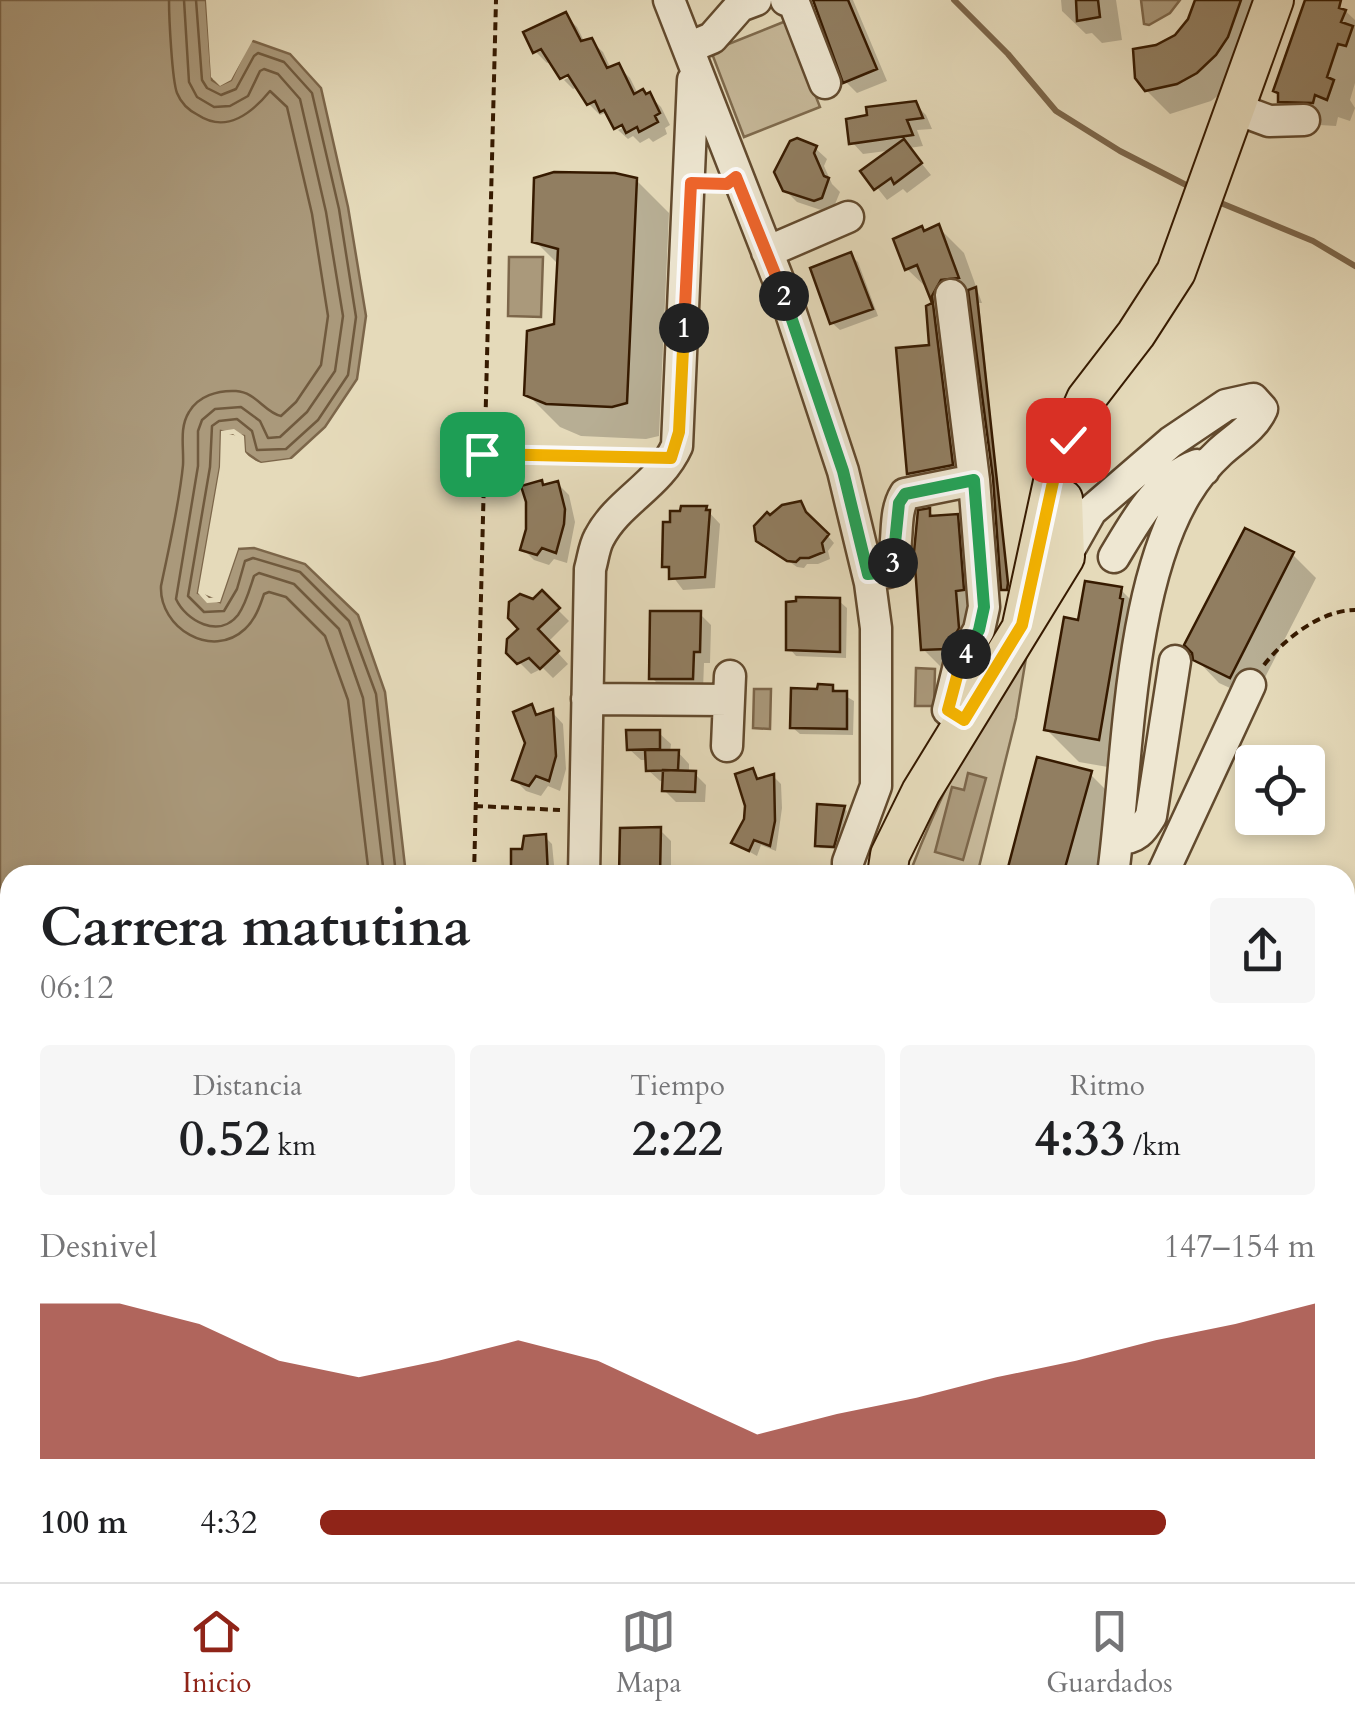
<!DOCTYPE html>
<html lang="es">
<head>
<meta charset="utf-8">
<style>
	body { margin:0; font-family:Cardo,serif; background:#f6f6f6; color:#202124; height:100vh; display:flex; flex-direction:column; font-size:38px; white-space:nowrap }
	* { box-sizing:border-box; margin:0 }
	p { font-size:32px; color:#757577 }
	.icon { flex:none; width:55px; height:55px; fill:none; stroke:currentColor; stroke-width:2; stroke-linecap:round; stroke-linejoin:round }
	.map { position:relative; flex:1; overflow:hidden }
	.drawer { position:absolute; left:0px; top:865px; width:1355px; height:718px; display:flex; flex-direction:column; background:#fff; border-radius:30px 30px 0 0; box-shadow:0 5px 15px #0003 }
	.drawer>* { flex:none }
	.buttons { position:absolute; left:1235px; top:745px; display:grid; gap:20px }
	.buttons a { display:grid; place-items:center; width:90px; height:90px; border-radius:10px; background:#fff; box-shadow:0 5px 15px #0003; font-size:50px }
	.pin { position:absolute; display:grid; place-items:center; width:85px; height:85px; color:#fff; margin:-42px; border-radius:20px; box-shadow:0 5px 15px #0006 }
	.km { position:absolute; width:50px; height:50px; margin:-25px; border-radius:50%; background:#222; color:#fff; font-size:28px; line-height:50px; text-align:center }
	.round { display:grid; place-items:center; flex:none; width:105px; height:105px; border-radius:10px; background:#f6f6f6 }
	.summary { display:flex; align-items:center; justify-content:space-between; height:170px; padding:0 40px }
	h1 { font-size:55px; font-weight:600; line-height:75px }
	.metrics { display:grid; grid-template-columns:repeat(3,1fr); gap:15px; height:170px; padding:10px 40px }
	.metrics div { display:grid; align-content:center; border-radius:10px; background:#f6f6f6; text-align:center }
	.metrics b { font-size:50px; font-weight:600 }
	.metrics small { font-size:28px; font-weight:400 }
	.metrics p { font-size:28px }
	.chart { height:280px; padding:20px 40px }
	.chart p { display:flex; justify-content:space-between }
	.chart svg { width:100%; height:180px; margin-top:10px; fill:#8f2418; opacity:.7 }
	ul { padding:0 40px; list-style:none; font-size:32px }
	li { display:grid; grid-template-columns:160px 120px 1fr; align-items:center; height:75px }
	li i { height:25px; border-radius:12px; background:#8f2418 }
	.tabs { display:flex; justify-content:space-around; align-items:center; height:140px; border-top:2px solid #e0e0e0; background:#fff; font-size:28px; color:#757577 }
	.tabs a { display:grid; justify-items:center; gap:5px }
	.tabs .selected { color:#8f2418 }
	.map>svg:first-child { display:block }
	.green { fill:#c7b99a; stroke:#7e6a4d; stroke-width:2.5 }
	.water { fill:#aa997b; stroke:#7c664a; stroke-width:2.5 }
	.pier { fill:#e5daba }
	.shadow { fill:#0003 }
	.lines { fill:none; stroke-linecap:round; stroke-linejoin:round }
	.shore { stroke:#705a3e; stroke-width:2.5 }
	.stream { stroke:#7c664a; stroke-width:6 }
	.building { fill:#917e61; stroke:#361a00; stroke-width:2.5 }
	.minor-casing { stroke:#624a2e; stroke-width:35 }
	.major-casing { stroke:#361a00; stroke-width:42 }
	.path { stroke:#361a00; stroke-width:4; stroke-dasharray:8 5; stroke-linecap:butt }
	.minor { stroke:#eee7d2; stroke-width:30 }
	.major { stroke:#e5daba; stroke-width:38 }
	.split-1-casing { stroke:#fff; stroke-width:20 }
	.split-2-casing { stroke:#fff; stroke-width:20 }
	.split-3-casing { stroke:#fff; stroke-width:20 }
	.split-4-casing { stroke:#fff; stroke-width:20 }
	.split-5-casing { stroke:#fff; stroke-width:20 }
	.split-1 { stroke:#f5b400; stroke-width:12 }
	.split-2 { stroke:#f0652b; stroke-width:12 }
	.split-3 { stroke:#22a559; stroke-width:12 }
	.split-4 { stroke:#22a559; stroke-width:12 }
	.split-5 { stroke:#f5b400; stroke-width:12 }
</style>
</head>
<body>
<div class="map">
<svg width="1355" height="1582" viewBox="0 0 1355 1582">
	<rect width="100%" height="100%" fill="#e5daba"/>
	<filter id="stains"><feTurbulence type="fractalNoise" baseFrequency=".002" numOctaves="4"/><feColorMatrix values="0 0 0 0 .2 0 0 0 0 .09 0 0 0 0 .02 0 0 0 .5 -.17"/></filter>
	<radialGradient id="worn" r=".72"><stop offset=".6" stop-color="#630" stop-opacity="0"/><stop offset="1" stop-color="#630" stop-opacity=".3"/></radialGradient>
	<path class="green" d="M786,21L820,107L744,137L711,51Z
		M1026,658L1016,718L977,875H909C938,799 975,721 1026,658Z"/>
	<path class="water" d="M0,0H206L212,80L220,85L231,80L250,40L290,54L321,88L348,207L366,316L357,379L325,427L290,459L261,463L245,452L244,436L221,431L220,467L198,593L220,602L238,549L254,548L305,564L358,615L385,692L406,875H10V1572H369L370,1582H0Z
		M1141,0H1180L1170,13L1149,25L1144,24Z
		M509,257H543L541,317L508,316Z
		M916,668L935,669L934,706H915Z
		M754,689H771L770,729L753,728Z
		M968,773L986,778L963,860L935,852L952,787L964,790Z"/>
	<path class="pier" d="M206,0H211L216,77L221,80L227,77L246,37L255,36L231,80L220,86L211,77Z
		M234,429L244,436L245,452L251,459L261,463L299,458L291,464L260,468L241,455L239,439L233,434L225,435V468L203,592L209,598L217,597L233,548L238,544V549L220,602L207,603L198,593L220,467L221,431Z"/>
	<path class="shadow" d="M815,0H853L887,81L857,93L846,82Z
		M1061,0H1116L1122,40L1102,43L1092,33L1086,34L1062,11Z
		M1198,0H1261L1233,84L1211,101L1170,114L1146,90L1157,47L1176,37L1190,20Z
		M1314,0L1339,5L1355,20V83L1350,100L1355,108L1350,121L1338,117L1336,126L1303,124L1280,101Z
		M565,15L577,27L585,43L591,41L603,52L611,69L618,66L630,78L638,94L649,95L661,107L670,125L665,128L667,134L653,142L649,138L640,143L633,136L628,139L618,130L635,122L617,125V128L605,113L600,115L589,104L578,87L573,89L564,80L580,71L562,75V79L553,60L547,63L535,51Z
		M915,104L926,115L932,129L917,130L923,146L909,148L931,175L907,193L903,189L887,200L864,171L894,150L863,154L852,142Z
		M815,148L827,159L824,166L832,184L840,192L833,209L827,212L797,202L785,190Z
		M636,180L669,213L659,436L646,439L581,436L560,427L527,394L556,326L560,266L535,241Z
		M938,227L964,253L982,303H979L1009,592L1004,589L995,478L973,304H966L978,490L935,499L910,473L932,348L929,307L935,305L930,291L907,269L925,233Z
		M850,255L858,262L878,316L840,330L832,323Z
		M541,483L545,487L557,483L569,495L575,522L567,563L554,559L549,565L534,560L523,549Z
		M800,504L834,543L828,551L830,559L818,564H807L804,568L797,567L758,540L771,518Z
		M706,509L720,524L715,588L683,590L665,566L672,524Z
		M929,511L936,518L957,517L980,540L981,652L946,672L923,649Z
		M1246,531L1293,555L1316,578L1254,699L1219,683L1196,659Z
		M1120,589L1153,622L1131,771L1079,762L1046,729L1080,623Z
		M542,594L569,621L548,642L568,664L553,678L543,668L531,674L509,652L533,602Z
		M839,601L847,608L846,658L796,656L789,648L798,604Z
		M700,614L711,625L710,663H704L703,690L663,689L652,678Z
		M832,688L854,701L853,735L800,734L792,727Z
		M531,707L540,717L552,712L563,724L566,769L560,791L548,786L541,796L526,791L515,780L528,743Z
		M659,733L671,744L670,752H678L689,764V773L695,774L706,785L705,802H676L664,790L665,781H660L648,770V760H641L629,749Z
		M752,771L761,781L774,777L781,784L782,808L776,851L761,845L757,856L734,843L747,820Z
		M1090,774L1123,807L1105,875H1008Z
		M844,808L847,811L836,849L820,848L817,845Z
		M660,830L671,841V875H622Z
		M545,837L552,844L555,875H513L525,852Z
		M485,1572L493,1582H446L447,1573Z
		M603,1572L606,1582H561V1572Z
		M678,1572H718V1582H683Z
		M780,1577L812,1580L814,1582H779Z"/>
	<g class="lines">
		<path class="shore" d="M169,0C169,17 172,80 177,93C181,103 188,110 198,115C227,134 252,113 270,91L287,107L312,214L328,316L321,365L296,402L281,416C265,413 256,392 236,391C218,390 198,396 189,412C179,428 184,447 183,465C179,506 169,547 161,586C159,628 212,660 245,629C255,620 260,606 264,594L269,592L286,597L325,636L348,700L369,875
			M184,0L189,82L197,97L214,107L230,106L248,96L260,71L264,69L278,74L300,99L326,212L343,316L335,371L307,412L280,437L268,438L260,421L241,407L215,409L202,420L198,431V466L176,599C186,621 219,639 238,615C246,604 250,588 254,576L259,573L294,584L339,629L363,698L384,875
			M196,0L202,80L207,88L221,95L236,89L254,56L258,53L284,62L312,93L339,209L356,317L348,375L318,420L286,449L257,450L252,431L237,419L219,421L212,426L210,467L188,596L204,612L224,611L237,589L245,561L253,558L300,572L349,621L376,694L396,875"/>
		<path class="stream" d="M954,0L1008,54L1056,111L1120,151L1192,188
			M1216,201L1313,241L1355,266"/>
	</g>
	<path class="building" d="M813,0H848L877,69L843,83Z
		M1076,0H1098L1100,17L1077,21Z
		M1195,0H1241L1228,37L1216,55L1197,73L1177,84L1145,91L1135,78L1133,49L1156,45L1175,35L1188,19Z
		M1305,0H1341L1339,8L1346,10L1341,22L1353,26L1346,46L1338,44L1327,77L1334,80L1327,100L1315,95L1313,103L1278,102V93L1273,91Z
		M566,12L581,41L592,38L607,68L619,63L634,94L643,89L646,94L650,92L660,113L655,116L658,122L639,132L637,127L626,133L622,125L614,129L604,110L600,112L595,101L587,105L568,75L560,79L541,49L533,53L523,32Z
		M916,101L923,118L907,120L913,135L849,144L846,119L867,115L866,107Z
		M797,138L817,146L814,153L824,176L829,178L822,198L814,201L783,191L774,172L790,141Z
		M904,139L922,163L894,184L891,178L874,190L860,171Z
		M554,172L615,173L637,178L627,403L612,407L546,404L524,395L527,331L554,324L558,249L532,242L534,178Z
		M939,224L959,278L941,280L932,296L953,465L907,474L896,348L929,345L926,306L932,303L917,265L905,270L893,239L922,226L924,231Z
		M851,252L873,309L830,324L810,268Z
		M976,287L1008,583L1007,590H1001L993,478L968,290Z
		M542,480L543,485L558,481L565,509L564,524L556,553L542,548L537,555L520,550L526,529V502L521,486Z
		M801,501L806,512L829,534L822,543L824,552L809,558H800L796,562L787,561L756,541L754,526L767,512L770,515L782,505Z
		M681,506H707L706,510H710L705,577L669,579V567H662L663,522H670V511H680Z
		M930,508V516L958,514L964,590L956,591L959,628L947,649L921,650L914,552L918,510Z
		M1245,528L1294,552L1230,678L1193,660L1192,653L1184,645Z
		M1085,581L1122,587L1120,598L1123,599L1099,740L1044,730L1064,617L1078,620Z
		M542,590L560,608L538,629L559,651L540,669L529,658L517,664L506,653L507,639L518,629L508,618L509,602L520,594L533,599Z
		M796,597L840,598V652L786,650V602L796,601Z
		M650,611H701L700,652H694L693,679H649Z
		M818,684L833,685V691H847V729L790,728L791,688L817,689Z
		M532,704L536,715L553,709L556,756L549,781L536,776L529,786L512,780L525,743L513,712Z
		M626,730H660V749L627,750Z
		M645,750H679L678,770L646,771Z
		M1037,757L1092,771L1063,875H1006Z
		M753,768L757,779L774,774L775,821L770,846L754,840L749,851L731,843L744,819L745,806L735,774Z
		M663,770L696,771L695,792L662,791Z
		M817,804L845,806L834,847L815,846Z
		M661,827L660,875H619L620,828Z
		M546,834L548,875H511V849H522L524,836Z"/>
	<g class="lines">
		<defs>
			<path id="minor" d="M669,0L790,310L843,471L870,583L876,628V786L848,862V875
				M786,0L794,3L825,83
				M688,48L712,38L740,6L756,0
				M1234,108L1269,121L1304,120
				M767,252L848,217
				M951,295L974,480L984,607L979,630L959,665L948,710L964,721
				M1065,557L1091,511L1171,442L1226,405L1253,399L1262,409C1253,429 1235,438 1220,452C1207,464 1195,479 1186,494C1128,591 1128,762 1113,875
				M1114,557C1135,522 1157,480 1197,465L1204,470
				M868,574L888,572C902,547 891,517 905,494L974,480
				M587,699L729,700
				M727,746L730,676
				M1118,839C1136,839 1142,831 1151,816L1175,661
				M584,875L590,569C593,559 594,547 599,538C618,501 659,486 677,446L693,80
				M1162,875L1250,685
				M516,1582V1572
				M731,1582L732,1572
				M848,1582L849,1572"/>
			<path id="major" d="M1022,625L1056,468L1086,399L1136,334L1176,272L1274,0
				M887,875L890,855L921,792L1065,557L1063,499
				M889,1572V1582"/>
		</defs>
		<use href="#minor" class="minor-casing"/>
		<use href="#major" class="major-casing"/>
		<path class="path" d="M483,454L638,457
			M1264,665C1284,639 1321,610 1355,610
			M475,806L560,810
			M474,875L496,0
			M1345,1310L1355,1296
			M1345,1466L1355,1544
			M1239,1572L1244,1582
			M405,1582V1572
			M1024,1582L1026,1572
			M1042,1582L1043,1572
			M1107,1582L1110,1572"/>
		<use href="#minor" class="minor"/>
		<use href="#major" class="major"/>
	</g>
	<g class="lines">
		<defs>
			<path id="split-1" d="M482,454L671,458L679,432L684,328"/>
			<path id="split-2" d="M684,328L691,183L727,184L736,177L784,296"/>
			<path id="split-3" d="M784,296L843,471L868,574L888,572L893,563"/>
			<path id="split-4" d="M893,563L899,503L905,494L974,480L984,607L979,630L966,654"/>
			<path id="split-5" d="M966,654L960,665L948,710L964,720L1022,625L1056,468L1068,440"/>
		</defs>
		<use href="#split-1" class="split-1-casing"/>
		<use href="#split-2" class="split-2-casing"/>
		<use href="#split-3" class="split-3-casing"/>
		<use href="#split-4" class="split-4-casing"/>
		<use href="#split-5" class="split-5-casing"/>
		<use href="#split-1" class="split-1"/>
		<use href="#split-2" class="split-2"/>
		<use href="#split-3" class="split-3"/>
		<use href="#split-4" class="split-4"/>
		<use href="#split-5" class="split-5"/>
	</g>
	<rect width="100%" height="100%" filter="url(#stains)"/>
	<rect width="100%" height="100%" fill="url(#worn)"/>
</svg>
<div class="buttons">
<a><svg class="icon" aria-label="locate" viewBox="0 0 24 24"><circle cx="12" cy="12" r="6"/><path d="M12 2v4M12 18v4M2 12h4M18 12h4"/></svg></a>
</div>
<div class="pin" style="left:482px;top:454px;background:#1e9e55"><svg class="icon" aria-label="arrive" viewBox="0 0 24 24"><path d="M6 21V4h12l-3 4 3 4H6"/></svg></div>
<div class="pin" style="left:1068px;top:440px;background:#d93025"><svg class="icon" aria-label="check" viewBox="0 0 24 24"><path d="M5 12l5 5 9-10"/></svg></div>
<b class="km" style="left:684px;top:328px">1</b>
<b class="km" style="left:784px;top:296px">2</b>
<b class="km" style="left:893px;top:563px">3</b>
<b class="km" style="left:966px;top:654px">4</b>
<section class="drawer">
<div class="summary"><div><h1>Carrera matutina</h1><p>06:12</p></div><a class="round"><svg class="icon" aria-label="share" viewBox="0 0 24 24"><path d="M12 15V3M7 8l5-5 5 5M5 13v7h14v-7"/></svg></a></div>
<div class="metrics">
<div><p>Distancia</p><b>0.52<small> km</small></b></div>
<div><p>Tiempo</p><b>2:22</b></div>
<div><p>Ritmo</p><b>4:33<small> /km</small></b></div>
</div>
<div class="chart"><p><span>Desnivel</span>147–154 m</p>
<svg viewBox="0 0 160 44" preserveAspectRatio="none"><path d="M0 44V6L10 6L20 11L30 20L40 24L50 20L60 15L70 20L80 29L90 38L100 33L110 29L120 24L130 20L140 15L150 11L160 6V44z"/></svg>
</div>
<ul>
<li><b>100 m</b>4:32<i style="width:85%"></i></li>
</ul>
</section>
</div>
<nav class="tabs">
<a class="selected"><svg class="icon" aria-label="home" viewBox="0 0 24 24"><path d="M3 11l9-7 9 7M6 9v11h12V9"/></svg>Inicio</a>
<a><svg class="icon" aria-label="map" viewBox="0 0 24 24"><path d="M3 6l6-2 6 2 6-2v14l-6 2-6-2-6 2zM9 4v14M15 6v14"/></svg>Mapa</a>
<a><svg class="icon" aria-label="saved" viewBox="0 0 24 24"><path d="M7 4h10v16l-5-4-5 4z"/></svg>Guardados</a>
</nav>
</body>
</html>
